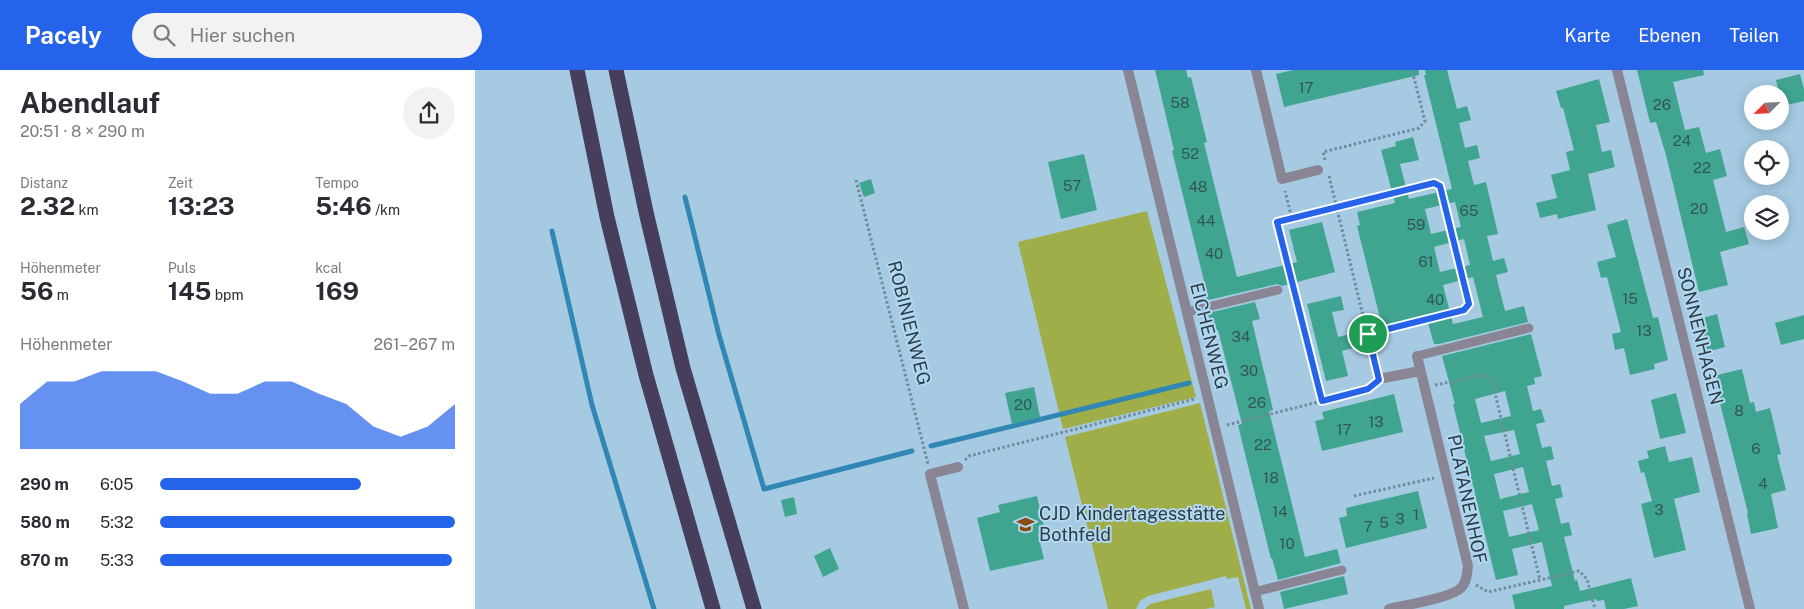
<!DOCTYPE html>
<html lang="de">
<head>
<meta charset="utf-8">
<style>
	body { margin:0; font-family:"Public Sans",sans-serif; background:#f2f2f3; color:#2b2b33; height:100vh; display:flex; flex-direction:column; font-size:19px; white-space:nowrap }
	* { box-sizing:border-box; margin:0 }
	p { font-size:16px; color:#7c7c81 }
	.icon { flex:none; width:28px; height:28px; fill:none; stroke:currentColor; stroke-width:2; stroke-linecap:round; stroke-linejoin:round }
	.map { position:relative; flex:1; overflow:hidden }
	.drawer { display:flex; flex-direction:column; background:#fff; width:475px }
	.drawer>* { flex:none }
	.needle { width:32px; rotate:246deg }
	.fabs { position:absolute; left:1269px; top:15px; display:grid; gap:10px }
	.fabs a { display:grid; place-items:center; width:45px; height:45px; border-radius:50%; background:#fff; box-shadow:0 2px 12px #0003; font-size:25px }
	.pin { position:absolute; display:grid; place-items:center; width:42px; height:42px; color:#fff; margin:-21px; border:2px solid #fff; border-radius:50%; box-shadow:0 1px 5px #0007 }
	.round { display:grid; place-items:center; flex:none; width:52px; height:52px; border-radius:26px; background:#f2f2f3 }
	.head { display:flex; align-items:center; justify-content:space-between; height:85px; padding:0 20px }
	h1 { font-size:28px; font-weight:700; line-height:38px }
	.metrics { display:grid; grid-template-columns:repeat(3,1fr); gap:8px; height:85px; padding:5px 20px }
	.metrics div { display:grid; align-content:center }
	.metrics b { font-size:25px; font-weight:700 }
	.metrics small { font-size:14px; font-weight:400 }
	.metrics p { font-size:14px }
	.chart { height:140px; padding:10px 20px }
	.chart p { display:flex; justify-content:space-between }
	.chart svg { width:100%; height:90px; margin-top:5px; fill:#2563eb; opacity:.7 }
	ul { padding:0 20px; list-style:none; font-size:16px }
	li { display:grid; grid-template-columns:80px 60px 1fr; align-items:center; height:38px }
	li i { height:12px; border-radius:6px; background:#2563eb }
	header { display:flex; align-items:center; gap:30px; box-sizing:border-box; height:70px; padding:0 25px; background:#2563eb; color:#fff }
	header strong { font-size:24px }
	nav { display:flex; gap:28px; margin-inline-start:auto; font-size:18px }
	.search { width:350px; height:45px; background:#f2f2f3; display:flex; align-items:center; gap:12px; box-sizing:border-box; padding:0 18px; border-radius:28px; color:#7c7c81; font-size:19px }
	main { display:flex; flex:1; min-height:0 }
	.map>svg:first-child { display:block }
	.green { fill:#a0ae49 }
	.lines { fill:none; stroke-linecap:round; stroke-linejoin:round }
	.stream { stroke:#3187b4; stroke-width:5 }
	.building { fill:#40a590; fill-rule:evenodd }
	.path { stroke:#6f8b9c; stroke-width:3; stroke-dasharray:2.5 2.5; stroke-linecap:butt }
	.lane { stroke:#898595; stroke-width:9 }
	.street { stroke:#898595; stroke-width:10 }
	.highway { stroke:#473e5d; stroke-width:15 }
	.route-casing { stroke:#fff; stroke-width:10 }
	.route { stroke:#2563eb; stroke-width:6 }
	.labels { text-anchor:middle; stroke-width:4; stroke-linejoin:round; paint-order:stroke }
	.number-label { font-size:15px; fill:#315658 }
	.street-label { font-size:18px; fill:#2c3c45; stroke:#b2d7f0 }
	.poi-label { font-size:18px; fill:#2c3c45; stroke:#b2d7f0; text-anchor:start }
</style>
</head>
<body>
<header>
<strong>Pacely</strong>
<div class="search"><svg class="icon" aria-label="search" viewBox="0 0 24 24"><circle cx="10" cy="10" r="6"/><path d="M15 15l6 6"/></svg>Hier suchen</div>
<nav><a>Karte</a><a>Ebenen</a><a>Teilen</a></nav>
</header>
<main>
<section class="drawer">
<div class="head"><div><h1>Abendlauf</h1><p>20:51 · 8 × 290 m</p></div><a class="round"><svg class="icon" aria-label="share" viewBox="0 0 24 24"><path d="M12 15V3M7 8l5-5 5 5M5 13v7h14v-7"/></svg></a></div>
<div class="metrics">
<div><p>Distanz</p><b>2.32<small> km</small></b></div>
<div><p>Zeit</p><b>13:23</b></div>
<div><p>Tempo</p><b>5:46<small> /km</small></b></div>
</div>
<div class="metrics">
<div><p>Höhenmeter</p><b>56<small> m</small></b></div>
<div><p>Puls</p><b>145<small> bpm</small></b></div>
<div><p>kcal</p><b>169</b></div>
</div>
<div class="chart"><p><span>Höhenmeter</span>261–267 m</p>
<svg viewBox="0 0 160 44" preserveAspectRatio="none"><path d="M0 44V22L10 11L20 11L30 6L40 6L50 6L60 11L70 17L80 17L90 11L100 11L110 17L120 22L130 33L140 38L150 33L160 22V44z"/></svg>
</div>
<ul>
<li><b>290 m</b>6:05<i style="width:68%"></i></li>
<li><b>580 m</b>5:32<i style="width:100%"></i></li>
<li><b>870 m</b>5:33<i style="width:99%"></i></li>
</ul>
</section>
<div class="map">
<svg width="1329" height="539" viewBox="0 0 1329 539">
	<rect width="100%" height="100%" fill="#a5cae2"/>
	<path class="green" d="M672,141L721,327L588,359L543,172Z
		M725,333L776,539H771L763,507L752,509L751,506L673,526L665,531L661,539H633L590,367Z
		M736,519L740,537L730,539H670L675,534Z"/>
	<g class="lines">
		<path class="stream" d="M210,127L244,265L289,419L437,381
			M77,161L117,335L179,539
			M456,376L714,313"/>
	</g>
	<path class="building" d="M680,0H711L713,8L716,7L732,72L729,73L762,207L822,192L814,160L847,152L860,202L807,216L802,214L729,231L725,216L730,215L697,81L699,80Z
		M818,0H944V5L809,37L801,4Z
		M950,0H972L982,39L992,36L996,50L984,53L990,78L1002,75L1005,88L993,91L999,115L1011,112L1023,164L1012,166L1018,191L1029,188L1033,202L1021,205L1030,241L1049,236L1053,252L964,274H959L951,246L907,256L882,156L885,155L882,142L920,133L906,80L921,76L920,72L938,67L944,90L925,94L934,129L977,119L949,5H951ZM980,132L986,157L956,164L950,139ZM989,169L995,195L965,202L959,177ZM998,207L1008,247L978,254L968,215Z
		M1162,0H1228L1229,5L1198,12L1210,60L1224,57L1231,83L1245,79L1252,106L1238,110L1251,162L1269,157L1274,174L1245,182L1253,215L1224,222L1191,85L1181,52L1175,53Z
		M1325,4L1329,19V31L1307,36L1301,10Z
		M1124,9L1135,52L1121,55L1127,82L1136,80L1140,97L1113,104L1121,140L1083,149L1082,144L1065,148L1061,133L1082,128L1076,105L1095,100L1091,82L1099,80L1088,38H1086L1081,21Z
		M609,84L622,140L586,149L573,92Z
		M396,109L400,123L389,127L384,113Z
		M1152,149L1178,248L1183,247L1193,290L1179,294L1180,299L1155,305L1149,278L1140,280L1137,264L1146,262L1132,207L1126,208L1122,192L1141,187L1132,155Z
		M866,226L869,240L857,242L863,267L875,264L878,278L867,281L873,306L851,311L832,234Z
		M780,232L785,249L777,251L798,340L794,341L830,487L862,479L866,493L803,510L797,488L796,489L771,388L763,355L767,354L743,260L737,261L733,243Z
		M1242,244L1250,277L1232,282L1224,249Z
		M1329,245V269L1306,275L1300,253Z
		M1056,264L1067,306L1059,308L1060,314L1052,316L1058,341L1066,339L1070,352L1061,354L1067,378L1076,376L1079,389L1071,391L1077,416L1085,414L1088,427L1080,429L1086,454L1094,452L1097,465L1089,467L1100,511L1102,510L1105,521L1156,508L1163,536L1149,539H1131L1129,530L1122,531L1121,529L1089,536V539H1040L1037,525L1077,516L1067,472L1037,479L1043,505L1021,510L978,334H980L967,286ZM1030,321L1036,346L1006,353L1000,329ZM1039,360L1045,384L1016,391L1009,366ZM1048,397L1054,422L1025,429L1019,404ZM1057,434L1064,460L1034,467L1028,441Z
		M1267,299L1275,333L1279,332L1281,342L1295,338L1306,384L1302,385L1311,420L1296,424L1303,458L1276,464L1272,444L1273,443L1238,306Z
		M559,317L565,347L537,354L530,323Z
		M1201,323L1211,363L1185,369L1176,330Z
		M919,324L928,362L847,381L840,351L849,349L847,342Z
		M1190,376L1194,392L1217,387L1225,422L1199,429L1211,480L1179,488L1166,434L1177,431L1169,402L1166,403L1163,391L1174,388L1172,381Z
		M943,421L952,458L871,478L864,448L872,446L871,438Z
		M562,426L570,462L563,464L569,489L515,501L502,448L525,442L523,435Z
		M319,427L322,444L310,447L306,430Z
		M355,478L364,499L348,507L339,486Z
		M869,506L873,524L809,539L805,522Z"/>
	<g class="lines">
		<path class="path" d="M850,90L848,82L944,58L950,51L937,0
			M854,106L901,299
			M381,110L453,394
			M817,149L959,113L965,117L995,234L989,240L893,264
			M960,315L1009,305L1017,311L1065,510
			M847,331L893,319L900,313
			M752,355L847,331L802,152L817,149L810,121
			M490,390L494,386L720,329
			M879,426L959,408
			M1001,515L1013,522L1104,501L1112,509L1120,539"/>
		<path class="lane" d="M712,242L803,220
			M942,286L1054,258
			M779,522L867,500"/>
		<path class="street" d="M653,0L784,539
			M781,0L807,109L843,100
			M1142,0L1275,539
			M909,308L945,301
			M483,397L455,404L489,539
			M914,539C930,535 976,528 986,518C992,512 992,504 993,496L942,286"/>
		<path class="highway" d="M102,0L132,147L171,305L238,539
			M141,0L171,142L208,298L279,539"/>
	</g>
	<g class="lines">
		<defs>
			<path id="route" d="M959,113L965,116L994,234L989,240L893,264L904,310L893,319L847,331L802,152Z"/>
		</defs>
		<use href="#route" class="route-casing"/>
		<use href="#route" class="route"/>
	</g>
	<defs>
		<symbol id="school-bare" viewBox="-9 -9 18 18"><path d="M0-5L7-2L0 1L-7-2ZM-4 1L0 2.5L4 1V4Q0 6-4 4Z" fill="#8a4b11" stroke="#b2d7f0" stroke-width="2.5" paint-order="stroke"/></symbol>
	</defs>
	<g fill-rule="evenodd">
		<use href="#school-bare" x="538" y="442" width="25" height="25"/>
	</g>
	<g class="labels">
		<g class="number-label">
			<text x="831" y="23">17</text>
			<text x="705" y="38">58</text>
			<text x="1187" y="40">26</text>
			<text x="1207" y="76">24</text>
			<text x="715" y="89">52</text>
			<text x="1227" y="103">22</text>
			<text x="597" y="121">57</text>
			<text x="723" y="122">48</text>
			<text x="1224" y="144">20</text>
			<text x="994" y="146">65</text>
			<text x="731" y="156">44</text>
			<text x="941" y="160">59</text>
			<text x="739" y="189">40</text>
			<text x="951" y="197">61</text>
			<text x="1155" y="234">15</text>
			<text x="960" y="235">40</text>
			<text x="1169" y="266">13</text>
			<text x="766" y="272">34</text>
			<text x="774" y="306">30</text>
			<text x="782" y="338">26</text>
			<text x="548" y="340">20</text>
			<text x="1264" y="346">8</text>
			<text x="901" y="357">13</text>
			<text x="869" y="365">17</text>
			<text x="788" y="380">22</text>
			<text x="1281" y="384">6</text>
			<text x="796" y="413">18</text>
			<text x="1288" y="419">4</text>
			<text x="1184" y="445">3</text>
			<text x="805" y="447">14</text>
			<text x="941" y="450">1</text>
			<text x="925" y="454">3</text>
			<text x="909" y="458">5</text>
			<text x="893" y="462">7</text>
			<text x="812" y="479">10</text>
		</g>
		<g class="street-label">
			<text transform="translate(434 253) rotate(76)" y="6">ROBINIENWEG</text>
			<text transform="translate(734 266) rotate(76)" y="6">EICHENWEG</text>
			<text transform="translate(1225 266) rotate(76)" y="6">SONNENHAGEN</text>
			<text transform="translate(992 429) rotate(78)" y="6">PLATANENHOF</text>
		</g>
		<g class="poi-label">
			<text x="564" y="450">CJD Kindertagesstätte<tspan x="564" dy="21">Bothfeld</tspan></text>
		</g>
	</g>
</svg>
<div class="fabs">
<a><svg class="needle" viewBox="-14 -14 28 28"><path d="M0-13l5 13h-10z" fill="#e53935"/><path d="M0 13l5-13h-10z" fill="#7c7c81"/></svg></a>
<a><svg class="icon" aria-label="locate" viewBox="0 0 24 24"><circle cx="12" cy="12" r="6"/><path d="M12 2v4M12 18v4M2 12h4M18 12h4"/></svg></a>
<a><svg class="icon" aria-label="layers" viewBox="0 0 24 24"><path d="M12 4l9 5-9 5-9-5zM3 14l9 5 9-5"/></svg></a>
</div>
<div class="pin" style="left:893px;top:264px;background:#1e9e55"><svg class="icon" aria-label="arrive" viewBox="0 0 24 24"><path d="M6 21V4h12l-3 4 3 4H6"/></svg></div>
</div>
</main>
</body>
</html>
